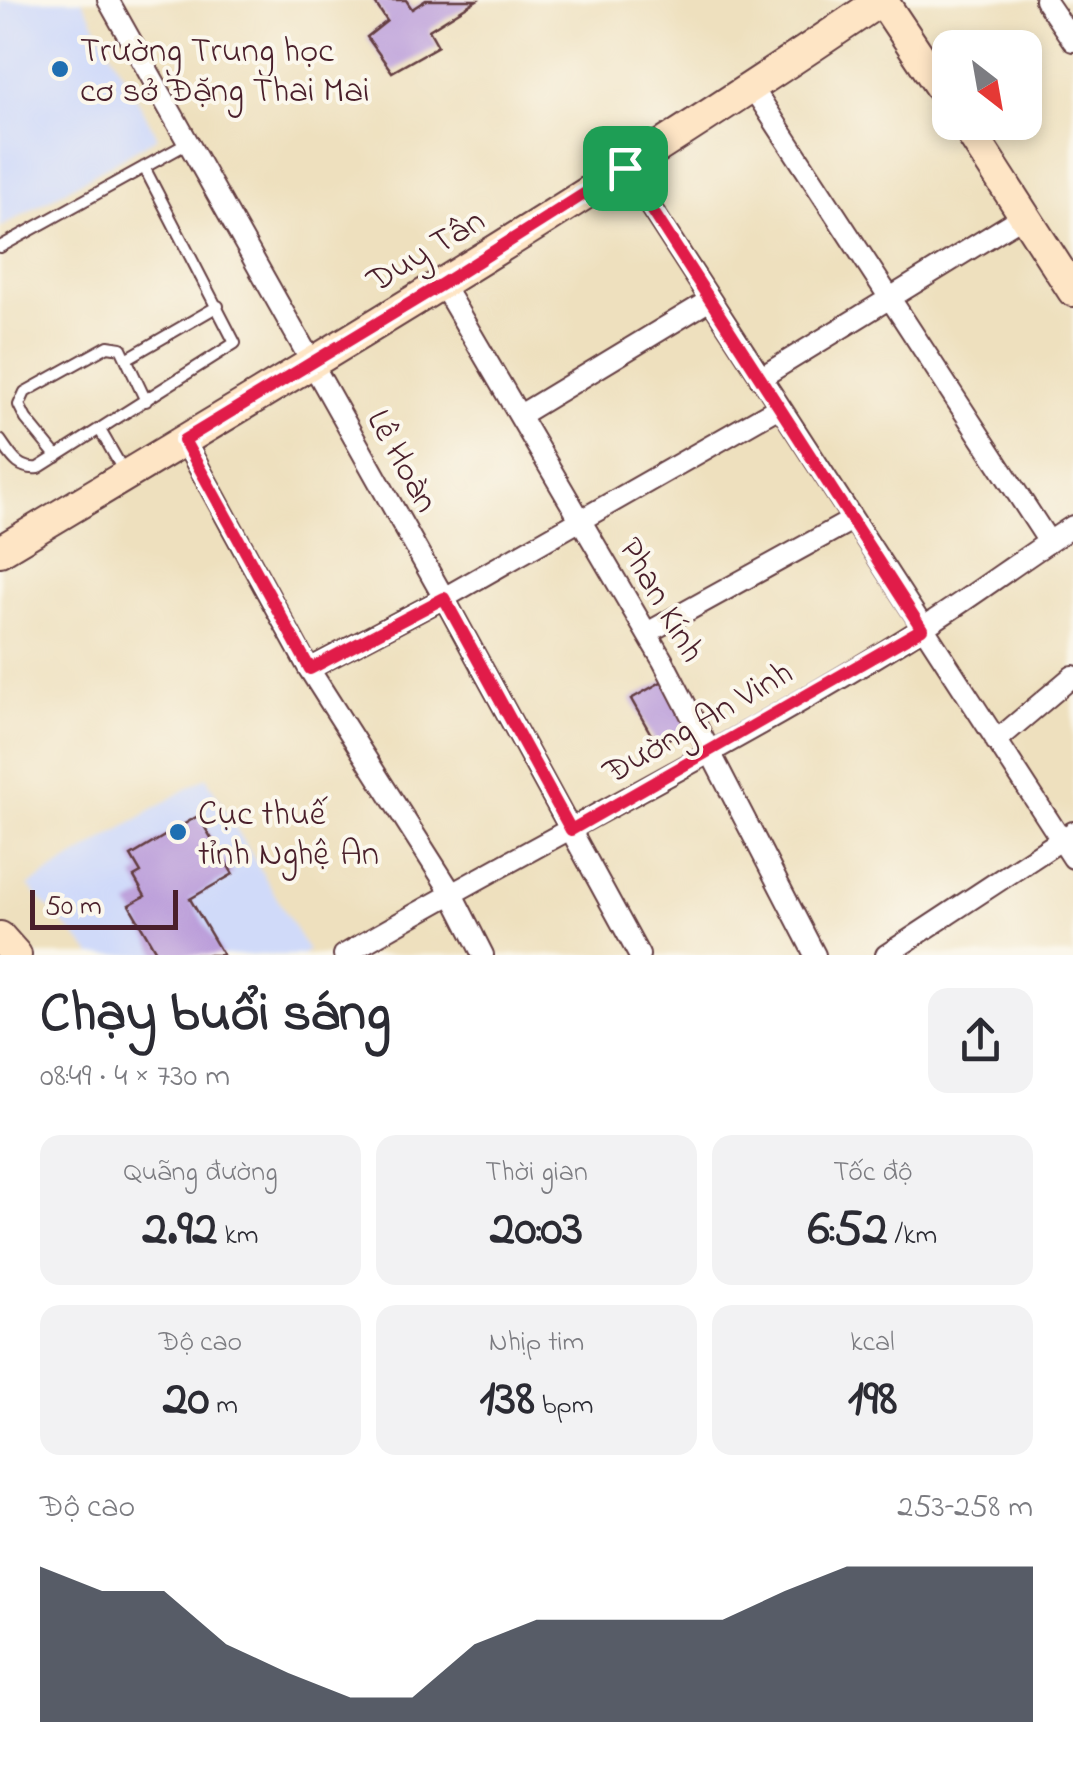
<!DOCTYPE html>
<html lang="vi">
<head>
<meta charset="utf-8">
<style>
	body { margin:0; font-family:"Indie Flower",sans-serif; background:#f2f2f3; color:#2b2b33; height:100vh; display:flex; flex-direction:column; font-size:38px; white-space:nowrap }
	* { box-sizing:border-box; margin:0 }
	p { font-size:32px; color:#7c7c81 }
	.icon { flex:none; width:55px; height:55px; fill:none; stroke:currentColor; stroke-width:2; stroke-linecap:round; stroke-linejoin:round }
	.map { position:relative; height:955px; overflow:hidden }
	.side { display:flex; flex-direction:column; background:#fff; flex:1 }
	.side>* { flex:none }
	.needle { width:65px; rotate:149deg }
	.tools { position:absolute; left:932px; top:30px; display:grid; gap:20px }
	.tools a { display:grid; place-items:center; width:110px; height:110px; border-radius:20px; background:#fff; box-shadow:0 5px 15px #0003; font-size:50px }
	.scale { position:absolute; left:30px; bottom:25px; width:148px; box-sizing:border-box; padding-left:10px; border:5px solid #4a1f2b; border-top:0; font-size:28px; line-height:35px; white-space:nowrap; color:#4a1f2b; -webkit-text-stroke:8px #fbf7ec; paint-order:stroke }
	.pin { position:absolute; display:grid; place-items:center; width:85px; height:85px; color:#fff; margin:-42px; border-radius:20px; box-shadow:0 5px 15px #0006 }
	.round { display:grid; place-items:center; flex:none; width:105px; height:105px; border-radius:20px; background:#f2f2f3 }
	.summary { display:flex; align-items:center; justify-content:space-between; height:170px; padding:0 40px }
	h1 { font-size:55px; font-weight:700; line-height:75px }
	.figures { display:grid; grid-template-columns:repeat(3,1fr); gap:15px; height:170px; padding:10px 40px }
	.figures div { display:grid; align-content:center; border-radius:20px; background:#f2f2f3; text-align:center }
	.figures b { font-size:50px; font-weight:700 }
	.figures small { font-size:28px; font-weight:400 }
	.figures p { font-size:28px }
	.chart { height:280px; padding:20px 40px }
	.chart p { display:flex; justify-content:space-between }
	.chart svg { width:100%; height:180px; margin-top:10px; fill:#111827; opacity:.7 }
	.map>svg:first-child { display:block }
	.built { fill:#d0daf9 }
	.building { fill:#bc9fda }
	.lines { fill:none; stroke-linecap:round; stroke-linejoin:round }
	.lane-casing { stroke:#633c41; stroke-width:14 }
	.street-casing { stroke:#633c41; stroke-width:24 }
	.secondary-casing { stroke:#633c41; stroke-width:34 }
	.lane { stroke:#fff; stroke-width:10 }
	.street { stroke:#fff; stroke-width:20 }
	.secondary { stroke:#fee5c5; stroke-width:30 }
	.route-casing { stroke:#fff; stroke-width:20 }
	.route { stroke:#e11d48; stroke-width:12 }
	.poi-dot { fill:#1f6fb2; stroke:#fbf7ec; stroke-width:4 }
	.labels { text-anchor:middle; stroke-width:8; stroke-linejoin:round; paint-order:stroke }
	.poi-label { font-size:35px; fill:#4a1f2b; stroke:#fbf7ec; text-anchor:start }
	.street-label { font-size:35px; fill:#4a1f2b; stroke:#fbf7ec }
</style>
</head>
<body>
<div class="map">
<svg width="1073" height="955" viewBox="0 0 1073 955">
	<rect width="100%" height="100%" fill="#fbf7ec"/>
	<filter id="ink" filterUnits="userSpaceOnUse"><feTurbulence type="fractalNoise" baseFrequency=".01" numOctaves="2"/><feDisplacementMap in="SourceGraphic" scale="20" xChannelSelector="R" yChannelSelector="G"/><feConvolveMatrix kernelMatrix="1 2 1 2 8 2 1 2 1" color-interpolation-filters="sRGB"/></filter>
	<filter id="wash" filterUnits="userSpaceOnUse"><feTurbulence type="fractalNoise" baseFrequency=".0048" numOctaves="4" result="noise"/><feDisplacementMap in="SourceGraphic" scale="40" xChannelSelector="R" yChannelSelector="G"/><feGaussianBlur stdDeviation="2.25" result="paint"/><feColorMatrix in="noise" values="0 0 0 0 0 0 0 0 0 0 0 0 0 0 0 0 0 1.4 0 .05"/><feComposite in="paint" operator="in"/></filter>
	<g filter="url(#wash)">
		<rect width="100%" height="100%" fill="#eee0be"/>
		<path class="built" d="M0,0H82L158,137L0,228Z
			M206,777L308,951L301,955H93L28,886Z"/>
		<g id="blocks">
			<path class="building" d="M373,0H406L412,9L426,0H477L429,30L438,46L392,72L367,37L387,21Z
				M670,677L696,724L657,745L631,699Z
				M198,816L233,874L190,899L223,955H158L129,905L145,896L134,877L141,873L131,856Z"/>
		</g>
	</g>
	<g filter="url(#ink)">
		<use href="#blocks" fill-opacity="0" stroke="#633c41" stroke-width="2.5"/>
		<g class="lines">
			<defs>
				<path id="lane" d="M0,247L188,143
					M128,358L218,306
					M100,430L123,470
					M0,440C11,455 17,470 38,468L235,343L144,167
					M57,457L26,419L19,405L25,392L108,346L121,348L146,401"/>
				<path id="street" d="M108,0L444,598L639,955
					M1045,0L1073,41
					M752,87L1049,542
					M625,168L1073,858
					M442,284L663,661L815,955
					M760,378L1025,215
					M520,415L710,300
					M184,440L309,669L451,892L483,955
					M647,633L852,520
					M309,669L444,598L779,407
					M996,741L1073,676
					M344,955C535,843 734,747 921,629C973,596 1022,559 1073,526
					M886,955L1073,832"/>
				<path id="secondary" d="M882,0L950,102
					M964,122L1073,291
					M0,551C297,373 595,195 881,0
					M0,937L16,955"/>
			</defs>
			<use href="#lane" class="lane-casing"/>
			<use href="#street" class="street-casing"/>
			<use href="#secondary" class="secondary-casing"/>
			<use href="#lane" class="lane"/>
			<use href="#street" class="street"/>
			<use href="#secondary" class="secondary"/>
		</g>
	</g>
	<g class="lines" filter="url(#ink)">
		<defs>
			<path id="route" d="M625,168L922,629L571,830L444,598L310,669L184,440L442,284Z"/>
		</defs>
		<use href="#route" class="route-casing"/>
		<use href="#route" class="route"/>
	</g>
	<g class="poi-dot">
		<circle cx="60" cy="69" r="10"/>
		<circle cx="178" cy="832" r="10"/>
	</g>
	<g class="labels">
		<g class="poi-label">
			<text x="80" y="61">Trường Trung học<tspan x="80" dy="40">cơ sở Đặng Thai Mai</tspan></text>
			<text x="198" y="824">Cục thuế<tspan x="198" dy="40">tỉnh Nghệ An</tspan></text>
		</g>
		<g class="street-label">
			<text transform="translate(425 249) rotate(-31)" y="12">Duy Tân</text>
			<text transform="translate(404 460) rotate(61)" y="12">Lê Hoàn</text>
			<text transform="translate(663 599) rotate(60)" y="12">Phan Kính</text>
			<text transform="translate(697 721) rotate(-30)" y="12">Đường An Vinh</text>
		</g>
	</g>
</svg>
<div class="tools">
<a><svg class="needle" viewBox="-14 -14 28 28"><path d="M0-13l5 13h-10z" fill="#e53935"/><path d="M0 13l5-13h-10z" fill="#7c7c81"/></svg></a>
</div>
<div class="scale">50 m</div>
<div class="pin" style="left:625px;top:168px;background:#1e9e55"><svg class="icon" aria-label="arrive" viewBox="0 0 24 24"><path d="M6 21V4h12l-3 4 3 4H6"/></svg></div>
</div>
<section class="side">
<div class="summary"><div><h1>Chạy buổi sáng</h1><p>08:49 · 4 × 730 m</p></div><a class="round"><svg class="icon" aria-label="share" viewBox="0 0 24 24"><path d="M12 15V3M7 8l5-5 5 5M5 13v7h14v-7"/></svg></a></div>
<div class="figures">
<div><p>Quãng đường</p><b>2.92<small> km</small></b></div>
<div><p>Thời gian</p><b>20:03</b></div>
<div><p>Tốc độ</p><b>6:52<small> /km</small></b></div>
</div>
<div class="figures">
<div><p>Độ cao</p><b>20<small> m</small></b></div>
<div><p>Nhịp tim</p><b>138<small> bpm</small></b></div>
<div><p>kcal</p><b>198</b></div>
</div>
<div class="chart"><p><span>Độ cao</span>253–258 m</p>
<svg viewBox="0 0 160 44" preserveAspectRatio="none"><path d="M0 44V6L10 12L20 12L30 25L40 32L50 38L60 38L70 25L80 19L90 19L100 19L110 19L120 12L130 6L140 6L150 6L160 6V44z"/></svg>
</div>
</section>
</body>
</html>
